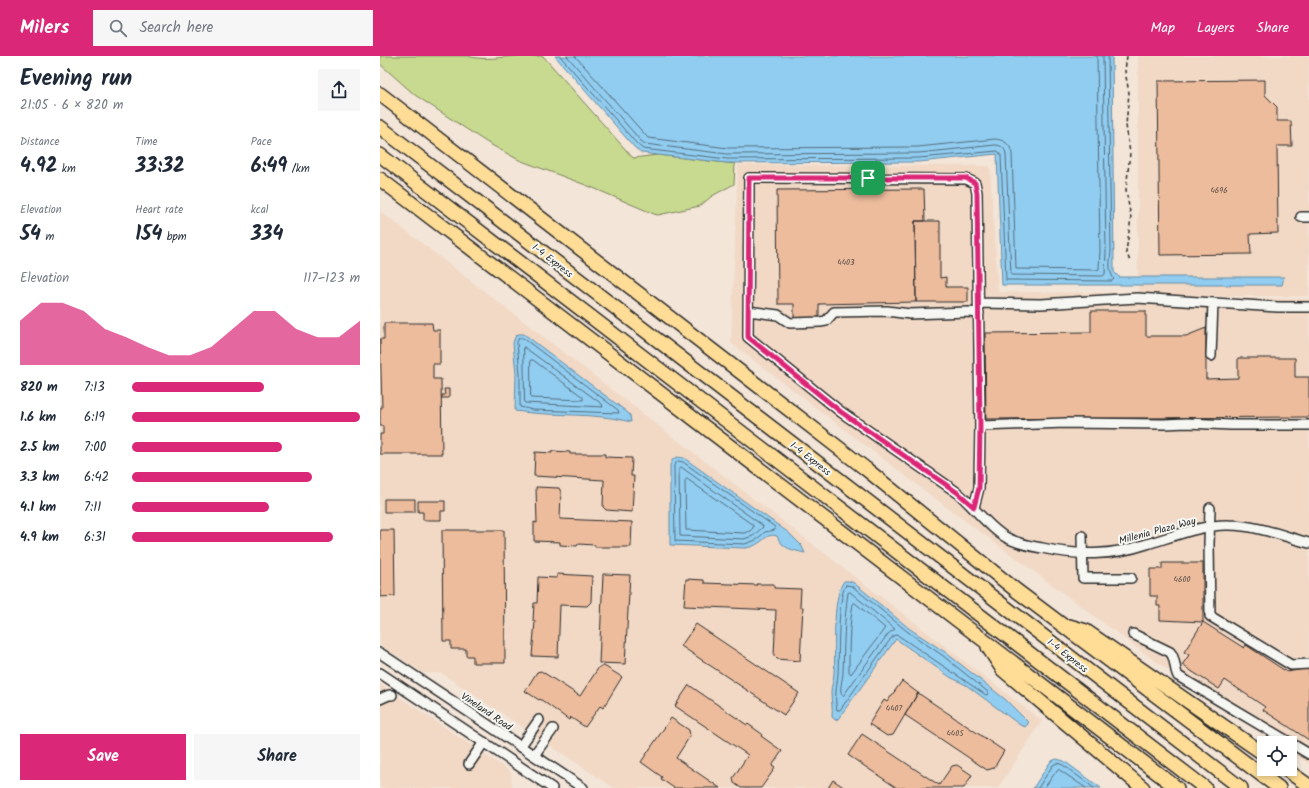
<!DOCTYPE html>
<html lang="en">
<head>
<meta charset="utf-8">
<style>
	body { margin:0; font-family:Kalam,sans-serif; background:#f6f6f7; color:#1f2937; height:100vh; display:flex; flex-direction:column; font-size:15px; white-space:nowrap }
	* { box-sizing:border-box; margin:0 }
	p { font-size:13px; color:#747a83 }
	.icon { flex:none; width:22px; height:22px; fill:none; stroke:currentColor; stroke-width:2; stroke-linecap:round; stroke-linejoin:round }
	.map { position:relative; flex:1; overflow:hidden }
	.side { display:flex; flex-direction:column; background:#fff; width:380px }
	.side>* { flex:none }
	.controls { position:absolute; left:877px; top:680px; display:grid; gap:8px }
	.controls a { display:grid; place-items:center; width:40px; height:40px; border-radius:0px; background:#fff; box-shadow:0 2px 6px #0003; font-size:20px }
	.pin { position:absolute; display:grid; place-items:center; width:34px; height:34px; color:#fff; margin:-17px; border-radius:8px; box-shadow:0 2px 6px #0006 }
	.round { display:grid; place-items:center; flex:none; width:42px; height:42px; border-radius:0px; background:#f6f6f7 }
	.overview { display:flex; align-items:center; justify-content:space-between; height:68px; padding:0 20px }
	h1 { font-size:22px; font-weight:600; line-height:30px }
	.metrics { display:grid; grid-template-columns:repeat(3,1fr); gap:6px; height:68px; padding:4px 20px }
	.metrics div { display:grid; align-content:center }
	.metrics b { font-size:20px; font-weight:600 }
	.metrics small { font-size:11px; font-weight:400 }
	.metrics p { font-size:11px }
	.chart { height:112px; padding:8px 20px }
	.chart p { display:flex; justify-content:space-between }
	.chart svg { width:100%; height:72px; margin-top:4px; fill:#db2777; opacity:.7 }
	.action { display:flex; gap:8px; margin-top:auto; padding:8px 20px }
	.action a { flex:1; height:46px; border-radius:0px; background:#db2777; color:#fff; font-size:16px; font-weight:600; line-height:46px; text-align:center }
	.action a+a { background:#f6f6f7; color:#1f2937 }
	ul { padding:0 20px; list-style:none; font-size:13px }
	li { display:grid; grid-template-columns:64px 48px 1fr; align-items:center; height:30px }
	li i { height:10px; border-radius:5px; background:#db2777 }
	header { display:flex; align-items:center; gap:24px; box-sizing:border-box; height:56px; padding:0 20px; background:#db2777; color:#fff }
	header strong { font-size:19px }
	nav { display:flex; gap:22px; margin-inline-start:auto; font-size:14px }
	.search { width:280px; height:36px; background:#f6f6f7; display:flex; align-items:center; gap:10px; box-sizing:border-box; padding:0 14px; border-radius:0px; color:#747a83; font-size:15px }
	main { display:flex; flex:1; min-height:0 }
	.map>svg:first-child { display:block }
	.built { fill:#f1d9c6 }
	.green { fill:#c8da8f; stroke:#7a825d }
	.water { fill:#91cdf1; stroke:#688ca2 }
	.lines { fill:none; stroke-linecap:round; stroke-linejoin:round }
	.shore { stroke:#546c7a; stroke-width:1 }
	.building { fill:#edbc9d; stroke:#2b2b2b }
	.minor-casing { stroke:#2b2b2b; stroke-width:12 }
	.highway-casing { stroke:#2b2b2b; stroke-width:16 }
	.path { stroke:#2b2b2b; stroke-width:1.5; stroke-dasharray:4 3; stroke-linecap:butt }
	.minor { stroke:#f6f6f2; stroke-width:9 }
	.highway { stroke:#ffdd96; stroke-width:13 }
	.route-casing { stroke:#fff; stroke-width:8 }
	.route { stroke:#db2777; stroke-width:5 }
	.labels { text-anchor:middle; stroke-width:4; stroke-linejoin:round; paint-order:stroke }
	.number-label { font-size:8px; fill:#5c4f48 }
	.street-label { font-size:10px; fill:#2b2b2b; stroke:#f6f6f2 }
</style>
</head>
<body>
<header>
<strong>Milers</strong>
<div class="search"><svg class="icon" aria-label="search" viewBox="0 0 24 24"><circle cx="10" cy="10" r="6"/><path d="M15 15l6 6"/></svg>Search here</div>
<nav><a>Map</a><a>Layers</a><a>Share</a></nav>
</header>
<main>
<section class="side">
<div class="overview"><div><h1>Evening run</h1><p>21:05 · 6 × 820 m</p></div><a class="round"><svg class="icon" aria-label="share" viewBox="0 0 24 24"><path d="M12 15V3M7 8l5-5 5 5M5 13v7h14v-7"/></svg></a></div>
<div class="metrics">
<div><p>Distance</p><b>4.92<small> km</small></b></div>
<div><p>Time</p><b>33:32</b></div>
<div><p>Pace</p><b>6:49<small> /km</small></b></div>
</div>
<div class="metrics">
<div><p>Elevation</p><b>54<small> m</small></b></div>
<div><p>Heart rate</p><b>154<small> bpm</small></b></div>
<div><p>kcal</p><b>334</b></div>
</div>
<div class="chart"><p><span>Elevation</span>117–123 m</p>
<svg viewBox="0 0 160 44" preserveAspectRatio="none"><path d="M0 44V17L10 6L20 6L30 11L40 22L50 27L60 33L70 38L80 38L90 33L100 22L110 11L120 11L130 22L140 27L150 27L160 17V44z"/></svg>
</div>
<ul>
<li><b>820 m</b>7:13<i style="width:58%"></i></li>
<li><b>1.6 km</b>6:19<i style="width:100%"></i></li>
<li><b>2.5 km</b>7:00<i style="width:66%"></i></li>
<li><b>3.3 km</b>6:42<i style="width:79%"></i></li>
<li><b>4.1 km</b>7:11<i style="width:60%"></i></li>
<li><b>4.9 km</b>6:31<i style="width:88%"></i></li>
</ul>
<div class="action"><a>Save</a><a>Share</a></div>
</section>
<div class="map">
<svg width="929" height="732" viewBox="0 0 929 732">
	<rect width="100%" height="100%" fill="#f3e5d8"/>
	<filter id="ink" filterUnits="userSpaceOnUse"><feTurbulence type="fractalNoise" baseFrequency=".025" numOctaves="2"/><feDisplacementMap in="SourceGraphic" scale="8" xChannelSelector="R" yChannelSelector="G"/><feConvolveMatrix kernelMatrix="1 2 1 2 8 2 1 2 1" color-interpolation-filters="sRGB"/></filter>
	<g filter="url(#ink)">
		<path class="built" d="M758,0H929V240H758Z
			M358,109L610,110L618,236L753,237L757,241L929,243V708L910,696V687H896L771,602L553,441L351,287Z
			M0,155L662,665L618,732H234L61,617H43L0,589Z
			M0,628L131,716L132,732H0Z"/>
		<path class="green" d="M0,0H87C105,5 120,1 138,0C146,0 155,0 163,0L253,102L278,99L355,108L354,128L332,140L320,150L278,159L274,158L211,131L139,104L106,86L35,39L0,8Z"/>
		<path class="water" d="M175,0H732L734,216L739,221H904L902,229H622L617,98L539,106L347,107L261,97L254,91Z
			M138,278H144L247,356L250,359L251,366C214,356 173,361 135,355L136,318L133,287L135,281Z
			M297,401L304,402L409,477L421,489L425,497C413,494 402,493 397,480C387,477 385,484 377,488C373,491 369,491 365,492L290,489V409L293,403Z
			M464,525H469L474,527L530,573L565,596L626,644L647,665L648,668L645,671L640,669L586,629L570,621L516,583L458,663L455,664L452,661C453,652 451,644 451,636C451,630 454,624 454,617C456,595 451,543 464,525Z
			M677,703L684,705L721,732H653L671,705Z"/>
		<g class="lines">
			<path class="shore" d="M180,0L257,88L263,93L347,103L539,102L618,95L621,99L626,224L732,225L734,223C728,215 730,205 731,195L728,0
				M187,0L260,84L265,88L347,98L539,97L615,89C621,89 625,92 626,98L631,219L723,220L725,218L726,195L723,0
				M195,0L268,82L348,92L538,91L615,83C625,84 631,89 632,98L636,213L717,214L719,213L720,195L717,0
				M139,282H143L238,354L239,357L153,354L140,351V317L137,287Z
				M144,291L222,348L223,351L145,347Z
				M151,304H153L203,341V344L151,342Z
				M298,405L303,406L395,471V474L385,476L376,484L365,488L295,485L294,410Z
				M301,411L382,469L383,471L373,480L364,483L300,480L299,413Z
				M307,423L373,469V472L370,475L364,477L306,474L305,425Z
				M466,529L472,530L528,576L562,599L608,636V638L606,639L519,580L515,579L512,581L460,654H457C454,642 457,630 458,618C459,600 457,541 466,529Z
				M470,536L515,573L508,578L463,640C458,635 463,623 463,616C464,590 464,563 468,537Z
				M475,547L505,572L471,618L469,616C469,594 469,570 473,548Z
				M658,732L673,709L677,707L683,709L714,732
				M664,732L678,713L706,732"/>
		</g>
		<path class="building" d="M885,24V39L897,51V65H911L912,90H897L898,177L870,178L871,198L780,199L778,25Z
			M544,133L545,165H535L536,246L439,248V264H414V248H398L397,134Z
			M535,165H560V222L566,221V231H588V246H536Z
			M711,255H766V280H806L826,272V323L858,322V302H915V321H929V361L606,363L605,277L711,276Z
			M4,267H52L53,274H60V308H53V323H61L62,398H0V378H3V370H0V352H2L0,283H4Z
			M64,333H69V342H62V339H65Z
			M172,395L190,396V398H225V401L252,402L251,420H254L252,456L226,454L223,451L224,424L154,420L155,396L172,397Z
			M156,431L179,432L181,436L180,463L252,466L251,491H215V489L198,488L197,490L180,489V486L154,485V466L157,467Z
			M4,443H35V456H4Z
			M38,445H65V455H61V464H43V456H38Z
			M0,474H14L15,540L0,541Z
			M62,474H124L125,607H93V600H86V593H71V585H63Z
			M782,507H823V566L780,564V550H777V540H770V513H782Z
			M177,518L212,520L211,546L207,550L180,549L178,601L152,600L155,565H153L154,547H157L158,521L177,522Z
			M223,518L250,519L245,608L219,607Z
			M306,523L324,524V527L377,529L376,528H394V532L421,533L420,551H423L420,605L397,603L394,600L396,554L304,550Z
			M823,566L864,592L866,589L907,616L929,612V684L883,654L885,651L845,624L839,633L802,609L809,599L804,596Z
			M316,568L419,637L404,659L301,590Z
			M224,610L242,621L223,652L220,650L205,671L190,661L189,664L160,643L159,644L145,635L157,616L161,615L200,640L219,611Z
			M522,625L538,637L513,679L507,680L489,668L504,644L507,646Z
			M309,629L367,669L368,668L382,678L381,680L402,695L392,710L395,712L381,732H361L354,727L353,722L368,699L295,650Z
			M538,637L624,695L614,712L607,714L525,659Z
			M291,662L309,674L310,680L296,702L340,732H294L281,723L282,721L261,706Z
			M482,678L559,729L572,710L577,709L592,719L584,732H517L468,699Z
			M453,724L465,732H448Z"/>
		<g class="lines">
			<defs>
				<path id="minor" d="M921,161H929
					M599,247L661,248L757,242L898,251H929
					M368,255L398,259L410,267L440,266L446,265L454,256L507,255L530,258L588,256L599,257
					M831,300L833,247
					M600,370L686,367L784,368L807,367L851,369H929
					M594,451L599,432L600,370L597,137L595,127L586,123L369,122L368,281L461,356L578,437C593,450 605,467 622,479C633,486 649,490 662,492C699,500 731,500 767,488C791,481 824,468 849,469C876,469 903,480 929,487
					M830,452L829,488L830,560L911,609L929,608
					M702,480L703,522H751
					M753,578L790,596C796,602 794,613 798,620L929,698
					M0,597L203,732
					M0,617L172,732
					M0,643L9,639H12
					M140,691L159,664
					M154,699L173,673
					M89,708L104,686"/>
				<path id="highway" d="M0,38L486,413L637,535L899,732
					M0,71L861,732
					M0,99L825,732
					M0,123C266,326 533,528 797,732
					M689,570L706,575L884,698
					M608,591L623,614L763,732
					M905,713L929,730"/>
			</defs>
			<use href="#minor" class="minor-casing"/>
			<use href="#highway" class="highway-casing"/>
			<path class="path" d="M747,0L745,15L749,37L746,69L750,97L746,134L751,162L746,196L750,205"/>
			<use href="#minor" class="minor"/>
			<use href="#highway" class="highway"/>
		</g>
	</g>
	<g class="lines" filter="url(#ink)">
		<defs>
			<path id="route" d="M369,122H586L595,127L597,137L600,370L599,432L594,451L578,437L461,356L368,281Z"/>
		</defs>
		<use href="#route" class="route-casing"/>
		<use href="#route" class="route"/>
	</g>
	<g class="labels">
		<g class="number-label">
			<text x="839" y="137">4696</text>
			<text x="466" y="209">4403</text>
			<text x="802" y="526">4600</text>
			<text x="514" y="655">4407</text>
			<text x="575" y="680">4405</text>
		</g>
		<g class="street-label">
			<text transform="translate(173 204) rotate(38)" y="4">I-4 Express</text>
			<text transform="translate(431 402) rotate(38)" y="4">I-4 Express</text>
			<text transform="translate(777 474) rotate(-15)" y="4">Millenia Plaza Way</text>
			<text transform="translate(688 599) rotate(38)" y="4">I-4 Express</text>
			<text transform="translate(107 655) rotate(34)" y="4">Vineland Road</text>
		</g>
	</g>
</svg>
<div class="controls">
<a><svg class="icon" aria-label="locate" viewBox="0 0 24 24"><circle cx="12" cy="12" r="6"/><path d="M12 2v4M12 18v4M2 12h4M18 12h4"/></svg></a>
</div>
<div class="pin" style="left:488px;top:122px;background:#1e9e55"><svg class="icon" aria-label="arrive" viewBox="0 0 24 24"><path d="M6 21V4h12l-3 4 3 4H6"/></svg></div>
</div>
</main>
</body>
</html>
